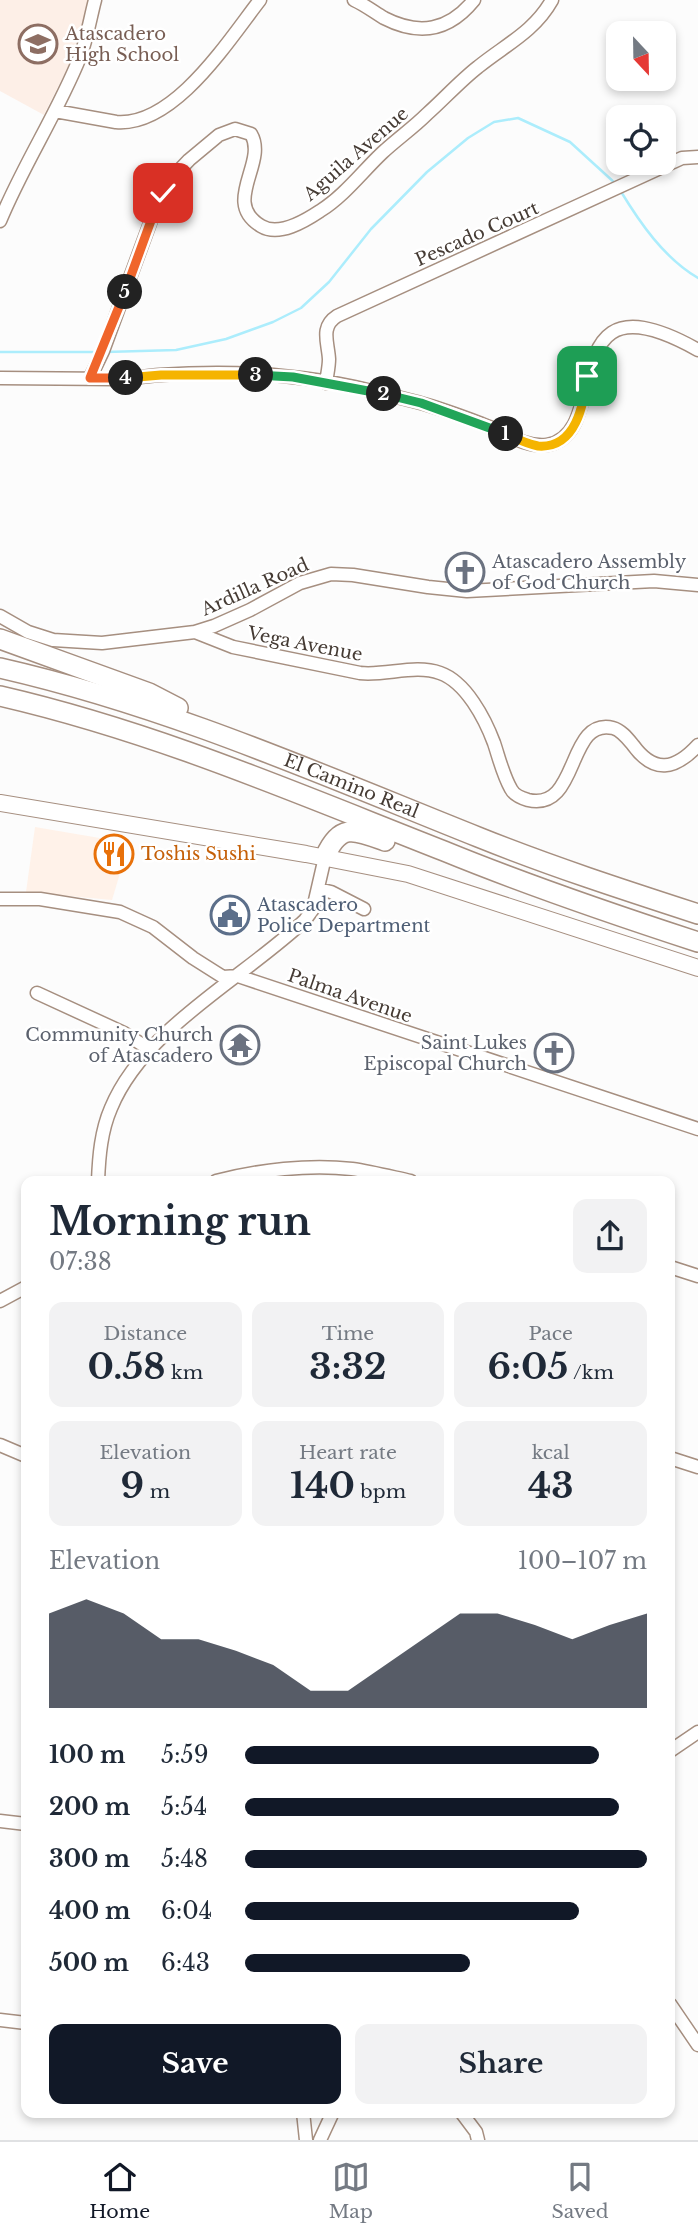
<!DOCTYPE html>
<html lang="en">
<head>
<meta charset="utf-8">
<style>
	body { margin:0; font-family:"Libre Baskerville",serif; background:#f2f2f3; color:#1f2937; height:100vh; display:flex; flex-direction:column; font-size:26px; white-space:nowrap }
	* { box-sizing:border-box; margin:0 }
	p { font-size:23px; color:#747a83 }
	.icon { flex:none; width:38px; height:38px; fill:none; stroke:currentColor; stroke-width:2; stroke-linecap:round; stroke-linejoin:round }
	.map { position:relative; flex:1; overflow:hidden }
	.side { position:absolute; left:21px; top:1176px; width:654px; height:942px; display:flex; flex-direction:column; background:#fff; border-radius:14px; box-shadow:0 4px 10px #0003 }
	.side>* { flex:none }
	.needle { width:46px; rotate:158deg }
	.fabs { position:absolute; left:606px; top:21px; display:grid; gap:14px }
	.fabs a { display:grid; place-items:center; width:70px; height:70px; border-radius:14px; background:#fff; box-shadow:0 4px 10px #0003; font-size:35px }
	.pin { position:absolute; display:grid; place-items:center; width:60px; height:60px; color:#fff; margin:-30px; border-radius:14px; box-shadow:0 4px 10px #0006 }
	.km { position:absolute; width:35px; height:35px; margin:-18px; border-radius:50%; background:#222; color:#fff; font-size:19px; line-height:35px; text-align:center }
	.round { display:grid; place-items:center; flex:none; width:74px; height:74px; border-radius:14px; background:#f2f2f3 }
	.headline { display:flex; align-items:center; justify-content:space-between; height:119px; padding:0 28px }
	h1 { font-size:38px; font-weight:700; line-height:52px }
	.figures { display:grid; grid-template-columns:repeat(3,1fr); gap:10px; height:119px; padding:7px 28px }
	.figures div { display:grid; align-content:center; border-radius:14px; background:#f2f2f3; text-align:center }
	.figures b { font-size:35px; font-weight:700 }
	.figures small { font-size:19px; font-weight:400 }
	.figures p { font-size:19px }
	.chart { height:196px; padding:14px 28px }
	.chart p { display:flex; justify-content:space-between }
	.chart svg { width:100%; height:126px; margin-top:7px; fill:#111827; opacity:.7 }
	.action { display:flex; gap:14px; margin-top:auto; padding:14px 28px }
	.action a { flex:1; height:80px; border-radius:14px; background:#111827; color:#fff; font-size:28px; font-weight:700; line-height:80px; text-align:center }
	.action a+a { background:#f2f2f3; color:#1f2937 }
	ul { padding:0 28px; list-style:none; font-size:23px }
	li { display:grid; grid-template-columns:112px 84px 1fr; align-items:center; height:52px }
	li i { height:18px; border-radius:9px; background:#111827 }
	.dock { display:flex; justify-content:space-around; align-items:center; height:98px; border-top:2px solid #e0e1e3; background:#fff; font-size:19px; color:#747a83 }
	.dock a { display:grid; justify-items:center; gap:4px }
	.dock .on { color:#111827 }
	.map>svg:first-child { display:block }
	.built { fill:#fff2e9 }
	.education { fill:#fdefe7 }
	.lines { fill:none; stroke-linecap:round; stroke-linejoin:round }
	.stream { stroke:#acedfc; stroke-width:2.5 }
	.minor-casing { stroke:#a68f80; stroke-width:15 }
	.major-casing { stroke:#a68f80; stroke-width:18 }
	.highway-casing { stroke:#a68f80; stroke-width:22 }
	.minor { stroke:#fff; stroke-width:12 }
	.major { stroke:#fff; stroke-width:16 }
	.highway { stroke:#fff; stroke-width:19 }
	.split-1-casing { stroke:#fff; stroke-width:14 }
	.split-2-casing { stroke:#fff; stroke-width:14 }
	.split-3-casing { stroke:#fff; stroke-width:14 }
	.split-4-casing { stroke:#fff; stroke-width:14 }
	.split-5-casing { stroke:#fff; stroke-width:14 }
	.split-6-casing { stroke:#fff; stroke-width:14 }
	.split-1 { stroke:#f5b400; stroke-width:9 }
	.split-2 { stroke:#22a559; stroke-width:9 }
	.split-3 { stroke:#22a559; stroke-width:9 }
	.split-4 { stroke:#f5b400; stroke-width:9 }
	.split-5 { stroke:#f0652b; stroke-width:9 }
	.split-6 { stroke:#f0652b; stroke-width:9 }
	.labels { text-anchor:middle; stroke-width:5; stroke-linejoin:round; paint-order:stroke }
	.education-label { font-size:18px; fill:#785e54; stroke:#fff; text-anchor:start }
	.street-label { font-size:18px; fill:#453b34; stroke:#fff }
	.worship-label { font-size:18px; fill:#5b616d; stroke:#fff; text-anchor:end }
	.food-label { font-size:18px; fill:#c56008; stroke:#fff; text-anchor:start }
	.service-label { font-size:18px; fill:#4e5e75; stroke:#fff; text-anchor:start }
</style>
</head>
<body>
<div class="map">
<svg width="698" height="2140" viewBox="0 0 698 2140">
	<rect width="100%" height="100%" fill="#fcfcfc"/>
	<path class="built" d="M35,827L129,843L112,900L26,892Z"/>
	<path class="education" d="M0,0H90L85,20L67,69L44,115L0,91Z"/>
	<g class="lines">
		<path class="stream" d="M620,190C640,223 664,258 698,278
			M0,352H96
			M106,352L176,350L226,339L273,322L301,308L329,282L371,229L427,172L468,138L494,122L518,118L570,142L616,184"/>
		<defs>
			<path id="minor" d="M354,0C365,5 374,12 384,18C419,36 449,31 474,0
				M55,111L116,122C174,127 228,41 260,0
				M0,221C23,165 57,114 80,57C87,39 90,19 95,0
				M0,378C39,378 78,379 117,379C131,379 145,376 159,375C203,372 249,372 292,377C334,381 376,392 417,402C439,408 461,416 482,424C502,431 525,448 547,445C615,435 550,267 698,350
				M90,378L103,351L156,207L170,180L189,160L219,135L235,129L251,134C268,163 221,202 261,226C279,237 305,221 320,211C344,196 362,172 382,153C397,139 413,128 427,114C444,99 460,81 478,67C505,45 534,32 552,0
				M326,383C327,375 329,367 329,359C328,342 320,327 337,316L682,158L698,157
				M0,616L28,632L53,640L102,643L195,632L214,626L250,610L300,583L331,574L353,575L428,587L467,591L654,581L698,585
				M195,632L233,647L360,673C386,676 415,664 440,673C466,682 485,719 494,743C499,758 503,775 511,789C514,795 521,798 528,800C580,812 566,717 613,728C621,730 628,739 633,745C654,774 675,770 698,745
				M318,889L331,892L364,909
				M0,899H40L120,912L153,927L193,958L223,977L238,976L698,1129
				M37,993L124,1033L149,1049
				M98,1181C99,1156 101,1131 111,1108C144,1028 244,978 305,920L313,909L325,857
				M216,1181C259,1170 309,1164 352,1169C372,1172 392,1177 411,1181
				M670,1267L698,1276
				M0,1301L26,1287
				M0,1445L26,1456
				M670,1458L698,1467
				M670,1751L698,1732
				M0,1821L26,1824
				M670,2004L698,2045
				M0,2020L26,2023
				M303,2112L306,2140
				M461,2112L476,2132L478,2140
				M320,2140L333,2112"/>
			<path id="major" d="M0,803L306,854L408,874L698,968"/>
			<g id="highway">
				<path d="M0,639L149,693L178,708"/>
				<path id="s1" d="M0,668C167,706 320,774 478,837C550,866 624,890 698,914"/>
				<path d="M0,696C156,732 296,793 444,851C527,885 612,914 698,942"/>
				<path d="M325,857C340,822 355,830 385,841"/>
			</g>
		</defs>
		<use href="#minor" class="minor-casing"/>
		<use href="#major" class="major-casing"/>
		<use href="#highway" class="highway-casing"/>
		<use href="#minor" class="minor"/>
		<use href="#major" class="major"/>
		<use href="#highway" class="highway"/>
	</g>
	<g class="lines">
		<defs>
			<path id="split-1" d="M506,434C517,439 527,444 538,446C576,449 584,404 587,376"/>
			<path id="split-2" d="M384,394L421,403L506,434"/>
			<path id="split-3" d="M256,375L293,377L384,394"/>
			<path id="split-4" d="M126,378L161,375H256"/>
			<path id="split-5" d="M125,292L90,378H126"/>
			<path id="split-6" d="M125,292L156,207L163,193"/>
		</defs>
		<use href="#split-1" class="split-1-casing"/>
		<use href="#split-2" class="split-2-casing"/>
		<use href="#split-3" class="split-3-casing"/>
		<use href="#split-4" class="split-4-casing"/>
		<use href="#split-5" class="split-5-casing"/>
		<use href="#split-6" class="split-6-casing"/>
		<use href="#split-1" class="split-1"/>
		<use href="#split-2" class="split-2"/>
		<use href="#split-3" class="split-3"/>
		<use href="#split-4" class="split-4"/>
		<use href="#split-5" class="split-5"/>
		<use href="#split-6" class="split-6"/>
	</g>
	<defs>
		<symbol id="school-ring" viewBox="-11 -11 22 22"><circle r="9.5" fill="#fff" stroke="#8d6e63" stroke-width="1.5"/><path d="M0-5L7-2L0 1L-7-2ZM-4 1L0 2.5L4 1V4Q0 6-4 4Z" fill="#8d6e63"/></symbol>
		<symbol id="church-ring" viewBox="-11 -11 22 22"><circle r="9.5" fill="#fff" stroke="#6b7280" stroke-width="1.5"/><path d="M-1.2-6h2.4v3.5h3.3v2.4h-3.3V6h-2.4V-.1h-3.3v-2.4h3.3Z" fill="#6b7280"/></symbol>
		<symbol id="restaurant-ring" viewBox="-11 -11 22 22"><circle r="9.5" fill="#fff" stroke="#e8710a" stroke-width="1.5"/><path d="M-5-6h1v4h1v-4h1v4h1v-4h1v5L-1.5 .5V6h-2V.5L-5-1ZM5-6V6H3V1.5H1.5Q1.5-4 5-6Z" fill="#e8710a"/></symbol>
		<symbol id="civic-ring" viewBox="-11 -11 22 22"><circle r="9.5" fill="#fff" stroke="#5c6f8a" stroke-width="1.5"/><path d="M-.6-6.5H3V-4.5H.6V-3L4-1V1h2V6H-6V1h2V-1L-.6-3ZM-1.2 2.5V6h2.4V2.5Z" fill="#5c6f8a"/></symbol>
		<symbol id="temple-ring" viewBox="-11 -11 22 22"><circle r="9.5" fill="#fff" stroke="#6b7280" stroke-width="1.5"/><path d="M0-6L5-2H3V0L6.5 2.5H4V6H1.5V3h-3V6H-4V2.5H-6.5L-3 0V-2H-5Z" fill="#6b7280"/></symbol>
	</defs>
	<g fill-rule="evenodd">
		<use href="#school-ring" x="16" y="22" width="44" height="44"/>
		<use href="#church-ring" x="443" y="550" width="44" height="44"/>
		<use href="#restaurant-ring" x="92" y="832" width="44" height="44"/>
		<use href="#civic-ring" x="208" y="893" width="44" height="44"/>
		<use href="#temple-ring" x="218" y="1023" width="44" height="44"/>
		<use href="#church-ring" x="532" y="1031" width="44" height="44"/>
	</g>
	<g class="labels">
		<g class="education-label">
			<text x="65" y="40">Atascadero<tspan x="65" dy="21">High School</tspan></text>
		</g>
		<g class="street-label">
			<text transform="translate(356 154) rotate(-41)" y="6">Aguila Avenue</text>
			<text transform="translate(477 234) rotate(-24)" y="6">Pescado Court</text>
			<text transform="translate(255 587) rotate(-24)" y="6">Ardilla Road</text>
			<text transform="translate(305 644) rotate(11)" y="6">Vega Avenue</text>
			<text dy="6" stroke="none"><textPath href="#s1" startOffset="371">El Camino Real</textPath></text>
			<text transform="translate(350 996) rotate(19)" y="6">Palma Avenue</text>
		</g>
		<g class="worship-label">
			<text x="492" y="568" text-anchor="start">Atascadero Assembly<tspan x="492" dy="21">of God Church</tspan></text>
			<text x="213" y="1041">Community Church<tspan x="213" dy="21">of Atascadero</tspan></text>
			<text x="527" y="1049">Saint Lukes<tspan x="527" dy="21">Episcopal Church</tspan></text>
		</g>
		<g class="food-label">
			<text x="141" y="860">Toshis Sushi</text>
		</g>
		<g class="service-label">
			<text x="257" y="911">Atascadero<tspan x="257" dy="21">Police Department</tspan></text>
		</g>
	</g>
</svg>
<div class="fabs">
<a><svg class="needle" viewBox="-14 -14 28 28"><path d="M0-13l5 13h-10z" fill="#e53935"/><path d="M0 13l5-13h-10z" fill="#747a83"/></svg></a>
<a><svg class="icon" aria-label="locate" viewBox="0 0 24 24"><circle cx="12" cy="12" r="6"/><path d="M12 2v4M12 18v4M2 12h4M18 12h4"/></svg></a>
</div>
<div class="pin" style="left:587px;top:376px;background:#1e9e55"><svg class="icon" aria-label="arrive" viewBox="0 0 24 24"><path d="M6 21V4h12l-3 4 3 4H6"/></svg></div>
<div class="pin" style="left:163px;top:193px;background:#d93025"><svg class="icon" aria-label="check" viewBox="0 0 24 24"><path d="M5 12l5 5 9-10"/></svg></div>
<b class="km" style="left:506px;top:434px">1</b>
<b class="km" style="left:384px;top:394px">2</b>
<b class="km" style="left:256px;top:375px">3</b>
<b class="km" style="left:126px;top:378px">4</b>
<b class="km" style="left:125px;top:292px">5</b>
<section class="side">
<div class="headline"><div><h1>Morning run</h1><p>07:38</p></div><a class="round"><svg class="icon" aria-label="share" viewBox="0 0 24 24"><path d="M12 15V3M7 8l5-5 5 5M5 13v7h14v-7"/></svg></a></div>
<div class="figures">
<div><p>Distance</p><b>0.58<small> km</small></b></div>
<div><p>Time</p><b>3:32</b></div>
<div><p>Pace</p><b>6:05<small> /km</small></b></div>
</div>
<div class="figures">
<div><p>Elevation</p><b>9<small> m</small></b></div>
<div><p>Heart rate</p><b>140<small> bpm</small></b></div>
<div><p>kcal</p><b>43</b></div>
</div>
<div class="chart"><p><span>Elevation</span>100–107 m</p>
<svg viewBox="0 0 160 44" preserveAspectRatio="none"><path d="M0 44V11L10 6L20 11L30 20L40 20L50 24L60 29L70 38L80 38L90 29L100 20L110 11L120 11L130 15L140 20L150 15L160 11V44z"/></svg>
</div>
<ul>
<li><b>100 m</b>5:59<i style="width:88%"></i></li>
<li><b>200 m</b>5:54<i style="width:93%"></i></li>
<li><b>300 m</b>5:48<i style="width:100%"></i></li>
<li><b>400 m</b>6:04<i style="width:83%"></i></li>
<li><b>500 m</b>6:43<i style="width:56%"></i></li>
</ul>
<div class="action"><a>Save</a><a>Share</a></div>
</section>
</div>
<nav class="dock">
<a class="on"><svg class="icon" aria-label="home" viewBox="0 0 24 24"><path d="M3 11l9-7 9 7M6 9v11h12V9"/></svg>Home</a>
<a><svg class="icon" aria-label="map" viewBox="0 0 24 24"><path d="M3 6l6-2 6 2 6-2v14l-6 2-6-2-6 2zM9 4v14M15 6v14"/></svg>Map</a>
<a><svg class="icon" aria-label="saved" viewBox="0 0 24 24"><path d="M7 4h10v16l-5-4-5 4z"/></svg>Saved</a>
</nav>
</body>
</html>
